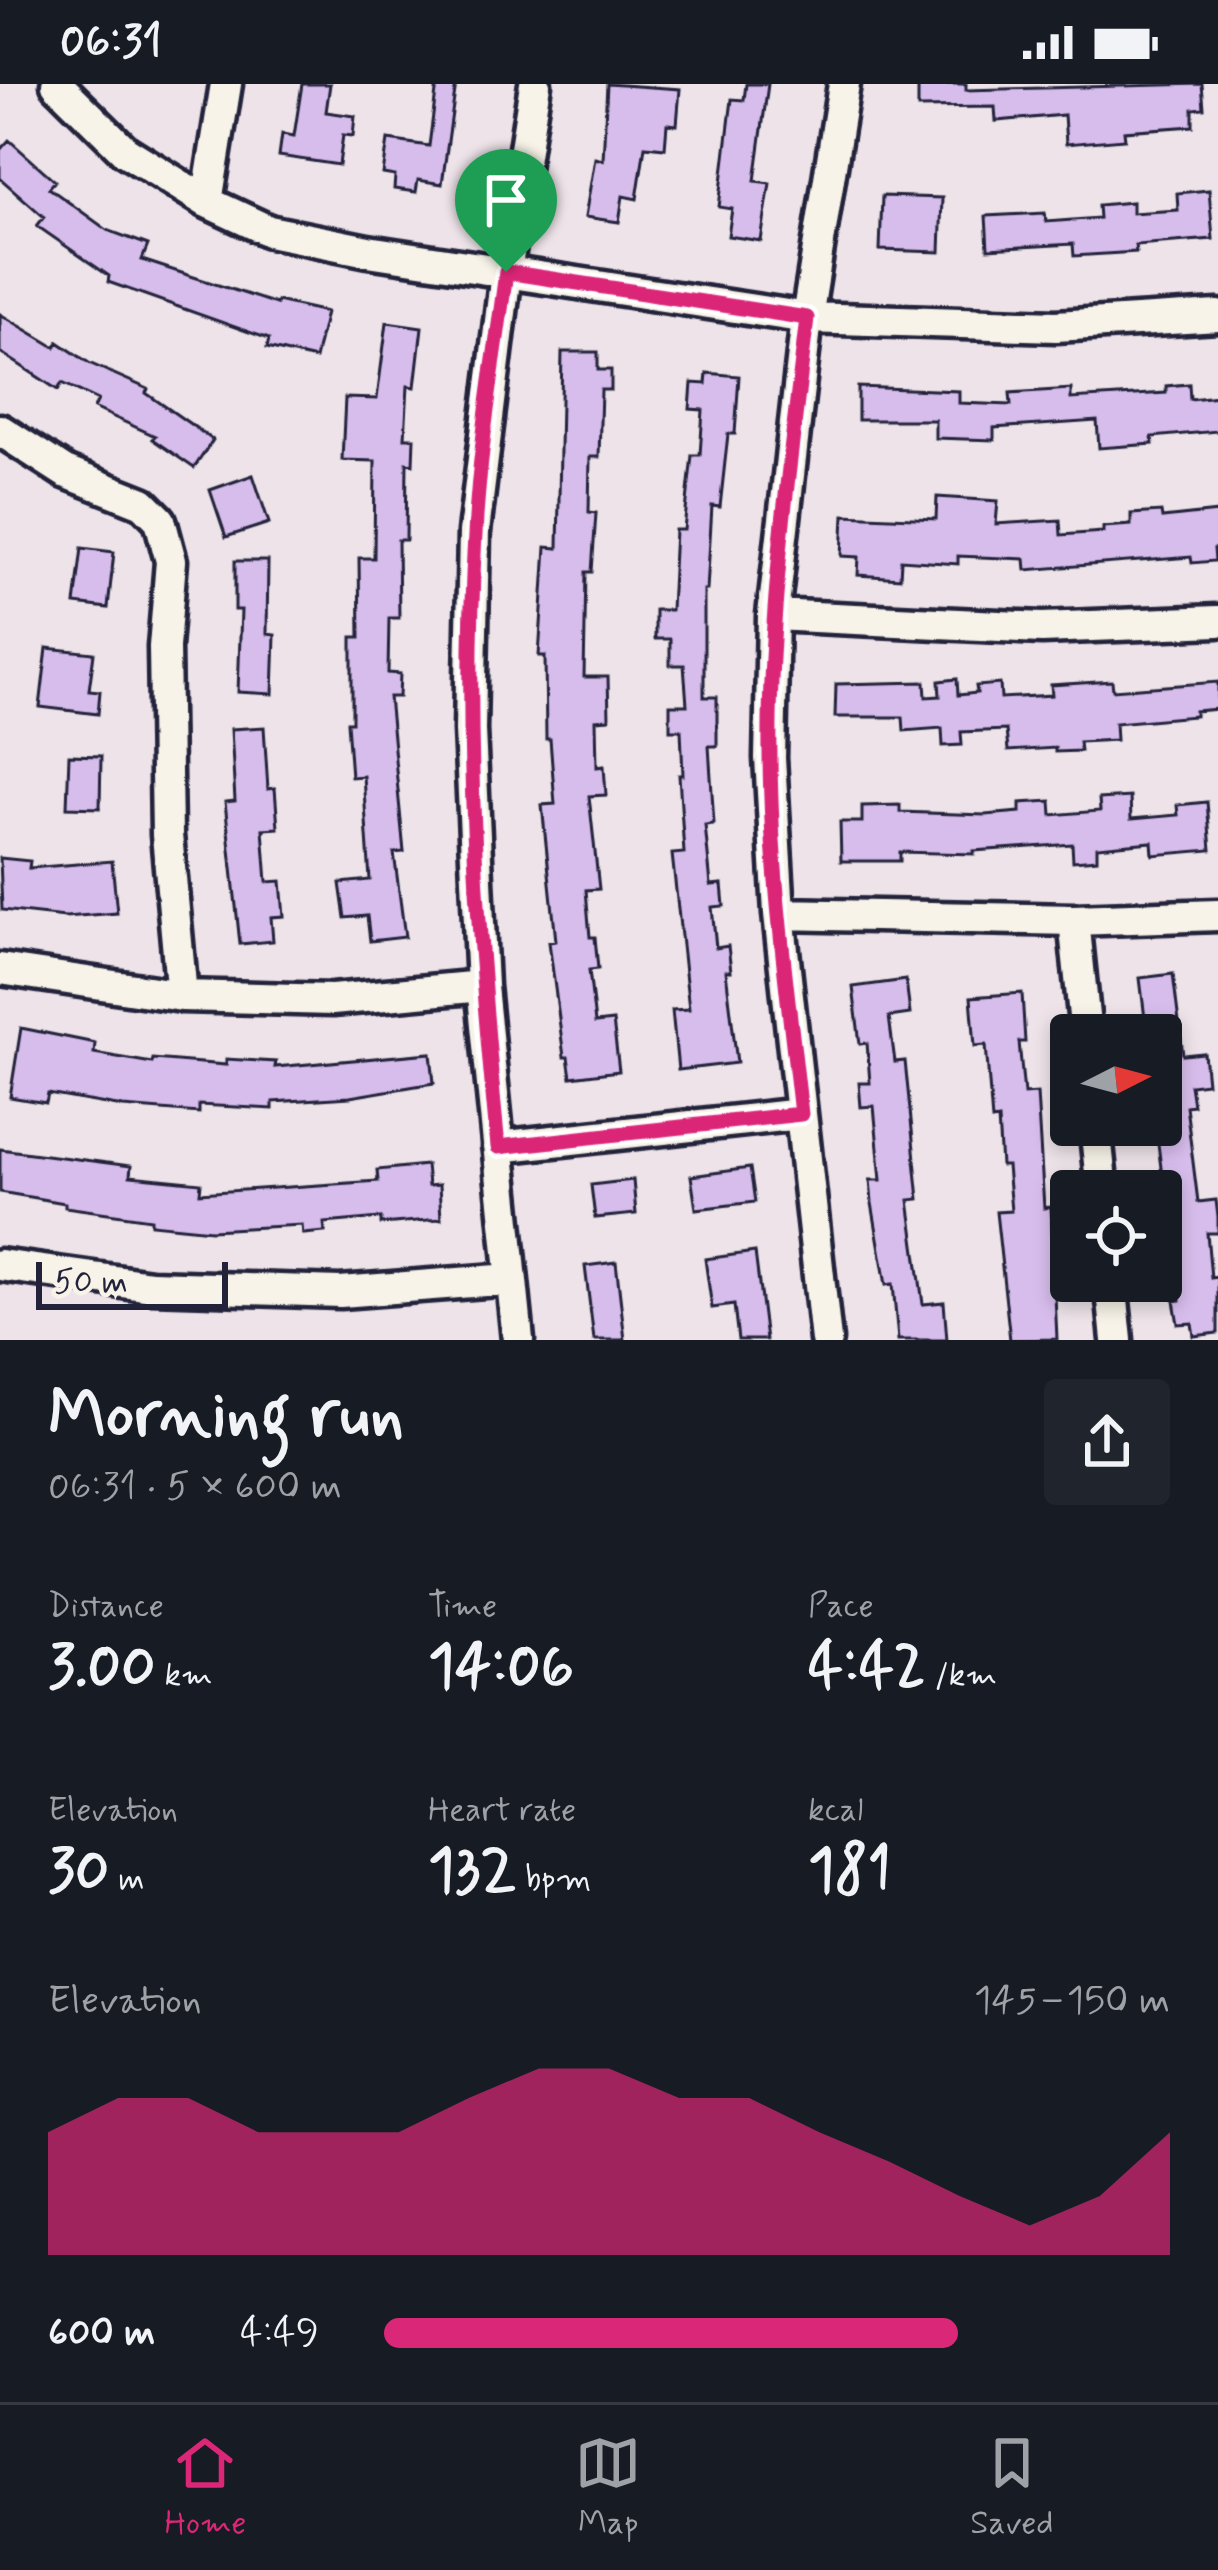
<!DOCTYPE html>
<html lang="en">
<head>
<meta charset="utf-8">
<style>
	body { margin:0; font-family:Mynerve,sans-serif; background:#20242c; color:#f1f3f6; height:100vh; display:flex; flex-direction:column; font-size:45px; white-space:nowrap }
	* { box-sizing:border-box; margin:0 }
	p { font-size:39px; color:#9ea1a6 }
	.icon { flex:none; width:66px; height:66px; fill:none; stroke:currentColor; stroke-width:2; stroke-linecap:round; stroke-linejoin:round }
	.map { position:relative; height:1256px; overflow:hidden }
	.side { display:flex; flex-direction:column; background:#171b24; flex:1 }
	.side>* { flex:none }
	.needle { width:78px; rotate:84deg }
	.buttons { position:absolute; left:1050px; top:930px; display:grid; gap:24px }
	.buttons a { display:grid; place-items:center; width:132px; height:132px; border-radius:12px; background:#171b24; box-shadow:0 6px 18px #0003; font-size:60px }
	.scale { position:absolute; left:36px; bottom:30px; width:192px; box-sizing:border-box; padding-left:12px; border:6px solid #22223b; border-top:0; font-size:33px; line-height:42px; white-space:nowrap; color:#22223b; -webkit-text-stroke:9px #f7f3e8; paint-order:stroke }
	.pin { position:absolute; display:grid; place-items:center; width:102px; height:102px; color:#fff; margin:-123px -51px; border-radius:50% 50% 50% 0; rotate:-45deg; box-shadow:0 0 12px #0007 }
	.pin .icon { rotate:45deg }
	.round { display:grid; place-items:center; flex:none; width:126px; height:126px; border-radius:12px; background:#20242c }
	.head { display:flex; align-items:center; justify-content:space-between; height:204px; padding:0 48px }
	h1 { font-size:66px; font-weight:700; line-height:90px }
	.stats { display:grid; grid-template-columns:repeat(3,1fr); gap:18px; height:204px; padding:12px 48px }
	.stats div { display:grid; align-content:center }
	.stats b { font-size:60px; font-weight:700 }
	.stats small { font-size:33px; font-weight:400 }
	.stats p { font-size:33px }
	.chart { height:336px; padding:24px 48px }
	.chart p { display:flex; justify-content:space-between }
	.chart svg { width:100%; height:216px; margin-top:12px; fill:#db2777; opacity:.7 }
	ul { padding:0 48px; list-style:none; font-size:39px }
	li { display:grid; grid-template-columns:192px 144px 1fr; align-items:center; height:90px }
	li i { height:30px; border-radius:15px; background:#db2777 }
	.status { display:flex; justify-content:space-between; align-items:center; height:84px; padding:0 60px; background:#171b24; direction:ltr }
	.status svg { height:33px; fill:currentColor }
	.dock { display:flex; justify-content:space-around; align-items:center; height:168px; border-top:3px solid #363941; background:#171b24; font-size:33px; color:#9ea1a6 }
	.dock a { display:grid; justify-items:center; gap:6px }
	.dock .current { color:#db2777 }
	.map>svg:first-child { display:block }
	.building { fill:#d7bdec; stroke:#22223b; stroke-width:3 }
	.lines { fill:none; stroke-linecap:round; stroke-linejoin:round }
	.minor-casing { stroke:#22223b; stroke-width:39 }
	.minor { stroke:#f7f3e8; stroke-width:30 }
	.route-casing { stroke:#fff; stroke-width:24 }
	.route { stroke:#db2777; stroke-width:15 }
</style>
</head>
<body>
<div class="status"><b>06:31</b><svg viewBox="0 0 49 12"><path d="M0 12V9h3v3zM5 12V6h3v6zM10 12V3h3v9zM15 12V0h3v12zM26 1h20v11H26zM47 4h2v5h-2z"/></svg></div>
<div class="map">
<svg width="1218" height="1256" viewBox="0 0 1218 1256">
	<rect width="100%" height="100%" fill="#ede3e9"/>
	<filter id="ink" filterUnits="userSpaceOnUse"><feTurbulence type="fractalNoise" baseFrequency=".00833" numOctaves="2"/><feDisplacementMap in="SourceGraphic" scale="24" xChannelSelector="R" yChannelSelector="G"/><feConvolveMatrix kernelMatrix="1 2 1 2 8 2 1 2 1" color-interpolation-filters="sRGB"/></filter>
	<g filter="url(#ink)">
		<path class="building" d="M302,0H330L326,28L355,32L353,52L343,51L339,81L279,72L282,50L294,52Z
			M437,0H456L442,100L418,96L416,108L394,105L395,92L383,90L388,56L429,62Z
			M607,0L680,5L677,41L667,40L665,64L645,62L637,115L623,112L619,138L585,133L595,74L603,76Z
			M746,0H768L755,97L770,99L761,157L728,152L732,125L719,123L732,15L744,16Z
			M918,0H966V6L1202,0L1204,24L1193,25V42L1124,47L1125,55L1066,60L1064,31L996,37L995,23L918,24Z
			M9,56L55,97L49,104L107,146L148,161L142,176L276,220L277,217L326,228L315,275L267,264L269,255L108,198L109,192L37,142L44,133L0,94V66Z
			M1209,106L1213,155L1135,161L1136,168L1074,172L1073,160L988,165L986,132L1045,129L1046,138L1099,134L1098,121L1132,118V129L1178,126L1177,109Z
			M882,112L942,114L940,168L880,166Z
			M0,230L55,263L58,258L89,279L148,305L146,309L213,356L194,384L152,355L155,352L94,324L98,316L62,299L58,306L0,268Z
			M387,238L422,243L415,303L408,302L405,354H414L413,380L407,379L406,456H398L399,534H389L388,589L400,590L399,613H389L404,768L394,769L405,853L370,857L367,832L345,834L340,799L370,796L363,692L351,693L347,638H352V553H360L359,474H374L375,377L342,376L345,314L377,315Z
			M562,268H598V286H611V306H601L599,373H590L589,428L596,429L592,488H586L584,593H608L609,635L596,636L597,683L604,682L606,711L589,712L599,805L586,806L590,853H595L598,885L589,886L595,939L613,937L619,987L571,993L568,973H564L549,858L556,857L542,721L555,720L550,655H546L545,572H539L546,463L558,464Z
			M707,289L739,292L735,350H728L720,423L712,422L707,506H704V613H717V662H709L714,740L705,741L711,801L722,800L724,822L712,823L716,864L728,862L731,887H726L737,979L678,986L672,926L689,925L672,770L684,769L679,691H683L681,646H670V621H687L684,581H670V555H655V526H671L675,446H684L692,371H700L703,326L690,325L692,299L706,300Z
			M1189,300L1190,315L1218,312V347L1152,353L1153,360L1099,364L1097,337L994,344V356L935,354V336H858V303L959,307V319L1011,321L1010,309L1071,305V315L1166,309V302Z
			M253,391L269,439L226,453L210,406Z
			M937,413L998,417L996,440L1060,436L1061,451L1103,448V443L1131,441V430L1161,428L1162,434L1218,428V465H1214L1215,477L1192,479L1191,473L1026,486L1025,475L958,472V480L901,476L900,494L858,491L859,473L842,472L844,431L936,435Z
			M82,464L114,468L108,524L75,520Z
			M235,477H268L267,550L275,551L273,610L238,608L241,526H235Z
			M47,564L94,569L89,606L100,607L98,630L40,623Z
			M957,595L958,611L977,609L976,602L1000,600L1001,614L1052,611L1051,601L1112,597L1113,606L1218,598V625L1195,627V632L1115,639L1116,656L1079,658L1080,667L1055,668V664L1008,667L1006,646L961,648L962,661L943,662L942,644L904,647L903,633H835L836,600L925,598L926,613L940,612L939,597Z
			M264,643L268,705L275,704L278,744L263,745L267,798L281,797L284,832L271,833L273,857L240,860L225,718L235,717L231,645Z
			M69,671L101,672L100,724L67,723Z
			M1130,713L1131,735L1178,731L1177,721L1207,718L1211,766L1153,771L1152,758L1097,763V775L1073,777L1072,760L974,767V770L900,768V777H841L840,738H862V722L900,721V728L985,731L1020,728V719L1051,717L1052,731L1100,727L1099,715Z
			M0,774L30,777L29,784L112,777L117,829L65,833L2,826Z
			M1173,890L1183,971L1204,969L1207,999L1190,1001L1193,1021L1186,1022L1198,1118L1216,1116L1218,1133V1149H1207L1211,1194L1218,1193V1249L1194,1252L1192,1239L1178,1240L1174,1217L1180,1216L1169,1099L1163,1100L1157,1052L1165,1051L1161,951H1147L1140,894Z
			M906,896L910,930L889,933L895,978L905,977L919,1115L909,1116L923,1220L944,1218L947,1256H898L893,1200L886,1201L872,1119L870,1096H881L874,1022L861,1023L859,999H870L867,959L860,960L853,903Z
			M1022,909L1025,958H1019L1024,1010L1037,1009L1044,1124L1051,1123L1057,1255L1010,1256L996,1128L1011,1127L1007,1082H1001L998,1036L992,1037L986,961L975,962L971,913Z
			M21,944L95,959L94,969L152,979L153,975L226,981V975L276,978L275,983L431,969L434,999L350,1013L273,1018V1025L199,1021V1029L123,1023L48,1010L46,1019L10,1013Z
			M0,1065L131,1082L130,1092L201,1099L200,1109L378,1097L377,1086L426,1081L428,1102L439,1101L441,1135L381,1140V1134L324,1139L325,1148L303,1150L302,1141L211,1146L151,1140V1135L65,1123V1119L0,1108Z
			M750,1084L755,1118L696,1125L691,1092Z
			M633,1096L636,1130L595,1134L591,1101Z
			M755,1168L766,1256H738L734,1221L712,1224L705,1175Z
			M616,1178L625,1256H594L585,1182Z"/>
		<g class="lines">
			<defs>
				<path id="minor" d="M57,0L125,67L207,118L269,147L368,167L807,234L1056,242L1218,232
					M207,118L226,0
					M0,346L65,388L143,419L160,436L171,477L164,563L167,751L182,912
					M773,531L1042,544L1218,537
					M779,830L1074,836L1218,831
					M1074,836L1086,951
					M0,885L182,912L332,916L482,902
					M1095,1041L1102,1107
					M498,1063L801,1030
					M0,1181L151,1202L340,1208L511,1195
					M1111,1197L1117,1256
					M518,1256L482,902L470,646L474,448L506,188L535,0
					M826,1256L779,830L770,674L773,531L807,234L844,0"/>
			</defs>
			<use href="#minor" class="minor-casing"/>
			<use href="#minor" class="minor"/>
		</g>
	</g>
	<g class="lines" filter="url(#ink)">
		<defs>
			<path id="route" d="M506,188L807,234C790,380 768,526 770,673C771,793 788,912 801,1030L498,1063C478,860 463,655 475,451C479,364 495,275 506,188Z"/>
		</defs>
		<use href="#route" class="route-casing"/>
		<use href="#route" class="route"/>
	</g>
</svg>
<div class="buttons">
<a><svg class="needle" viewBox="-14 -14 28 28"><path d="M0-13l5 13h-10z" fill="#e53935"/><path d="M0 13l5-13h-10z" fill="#9ea1a6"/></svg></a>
<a><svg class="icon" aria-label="locate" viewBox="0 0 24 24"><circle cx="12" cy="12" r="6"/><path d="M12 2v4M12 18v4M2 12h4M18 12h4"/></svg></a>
</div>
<div class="scale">50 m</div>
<div class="pin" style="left:506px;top:188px;background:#1e9e55"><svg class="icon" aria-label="arrive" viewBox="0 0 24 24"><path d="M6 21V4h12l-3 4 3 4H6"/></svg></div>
</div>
<section class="side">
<div class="head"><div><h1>Morning run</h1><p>06:31 · 5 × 600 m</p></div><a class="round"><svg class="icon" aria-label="share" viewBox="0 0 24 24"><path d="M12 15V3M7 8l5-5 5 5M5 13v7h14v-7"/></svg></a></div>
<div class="stats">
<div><p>Distance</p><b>3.00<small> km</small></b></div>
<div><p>Time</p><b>14:06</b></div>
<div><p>Pace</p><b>4:42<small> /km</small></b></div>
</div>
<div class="stats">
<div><p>Elevation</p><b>30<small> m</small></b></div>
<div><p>Heart rate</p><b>132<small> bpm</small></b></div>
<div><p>kcal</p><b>181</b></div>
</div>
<div class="chart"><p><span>Elevation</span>145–150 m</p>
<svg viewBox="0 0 160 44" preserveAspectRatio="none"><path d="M0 44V19L10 12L20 12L30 19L40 19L50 19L60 12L70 6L80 6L90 12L100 12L110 19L120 25L130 32L140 38L150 32L160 19V44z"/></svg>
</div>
<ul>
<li><b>600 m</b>4:49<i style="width:73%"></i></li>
</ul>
</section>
<nav class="dock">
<a class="current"><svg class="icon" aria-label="home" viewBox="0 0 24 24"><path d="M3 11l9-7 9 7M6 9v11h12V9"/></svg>Home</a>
<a><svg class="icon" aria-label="map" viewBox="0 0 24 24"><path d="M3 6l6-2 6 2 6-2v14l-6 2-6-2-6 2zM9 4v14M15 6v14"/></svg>Map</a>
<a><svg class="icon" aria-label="saved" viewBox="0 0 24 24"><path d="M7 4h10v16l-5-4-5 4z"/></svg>Saved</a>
</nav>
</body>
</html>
